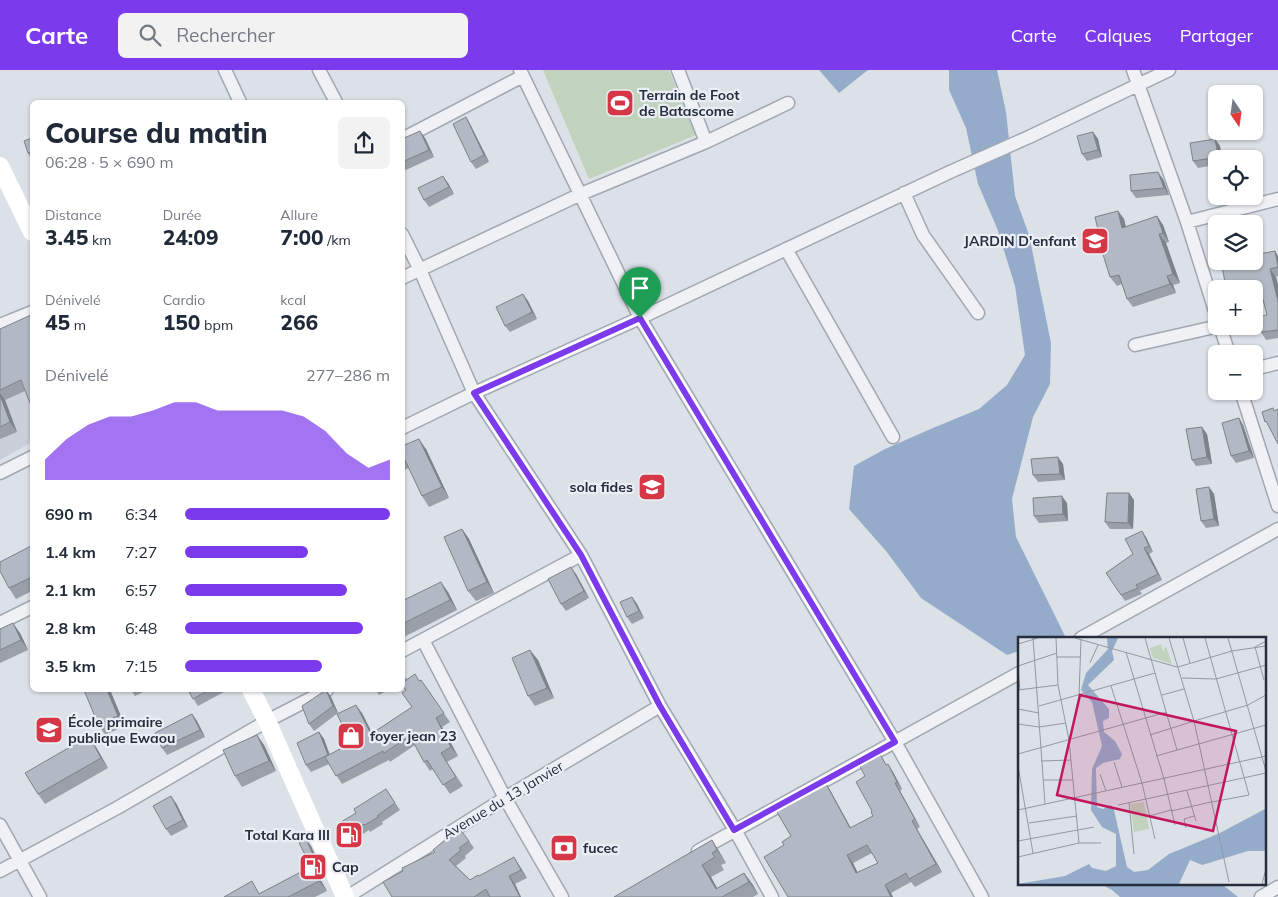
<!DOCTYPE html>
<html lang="fr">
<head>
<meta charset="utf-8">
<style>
	body { margin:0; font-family:Mulish,sans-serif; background:#f2f2f3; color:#1f2937; height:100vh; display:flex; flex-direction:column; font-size:19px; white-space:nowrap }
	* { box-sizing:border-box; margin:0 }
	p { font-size:16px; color:#747a83 }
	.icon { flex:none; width:28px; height:28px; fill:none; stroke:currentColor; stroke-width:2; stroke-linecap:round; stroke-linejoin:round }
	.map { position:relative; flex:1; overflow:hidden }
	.details { position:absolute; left:30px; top:30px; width:375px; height:592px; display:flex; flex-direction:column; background:#fff; border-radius:8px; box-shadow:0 1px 4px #0004 }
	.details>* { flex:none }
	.needle { width:32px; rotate:167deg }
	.buttons { position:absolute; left:1208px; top:15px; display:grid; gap:10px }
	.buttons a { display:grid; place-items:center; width:55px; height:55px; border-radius:8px; background:#fff; box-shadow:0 1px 4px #0004; font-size:25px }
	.pin { position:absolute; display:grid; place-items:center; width:42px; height:42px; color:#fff; margin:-51px -21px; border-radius:50% 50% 50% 0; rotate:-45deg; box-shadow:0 0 5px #0007 }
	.pin .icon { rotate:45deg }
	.round { display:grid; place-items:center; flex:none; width:52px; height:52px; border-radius:8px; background:#f2f2f3 }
	.summary { display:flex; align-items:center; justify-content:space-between; height:85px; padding:0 15px }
	h1 { font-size:28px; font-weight:800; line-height:38px }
	.figures { display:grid; grid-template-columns:repeat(3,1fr); gap:8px; height:85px; padding:5px 15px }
	.figures div { display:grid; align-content:center }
	.figures b { font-size:21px; font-weight:800 }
	.figures small { font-size:14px; font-weight:400 }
	.figures p { font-size:14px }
	.chart { height:140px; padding:10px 15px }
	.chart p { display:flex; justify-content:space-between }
	.chart svg { width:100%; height:90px; margin-top:5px; fill:#7c3aed; opacity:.7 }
	ul { padding:0 15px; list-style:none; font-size:16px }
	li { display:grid; grid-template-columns:80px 60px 1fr; align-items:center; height:38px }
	li i { height:12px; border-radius:6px; background:#7c3aed }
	header { display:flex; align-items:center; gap:30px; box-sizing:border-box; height:70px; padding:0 25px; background:#7c3aed; color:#fff }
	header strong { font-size:24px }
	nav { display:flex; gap:28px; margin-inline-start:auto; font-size:18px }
	.search { width:350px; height:45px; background:#f2f2f3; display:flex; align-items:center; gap:12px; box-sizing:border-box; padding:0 18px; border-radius:8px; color:#747a83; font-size:19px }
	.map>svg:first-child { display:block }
	.built { fill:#cacfd9 }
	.green { fill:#c1d2bd }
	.water { fill:#94acca }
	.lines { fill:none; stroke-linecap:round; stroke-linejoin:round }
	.street-casing { stroke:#a1a7b1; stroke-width:15 }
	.street { stroke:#eff1f5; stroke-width:12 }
	.secondary { stroke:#fff; stroke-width:18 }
	.wall { fill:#9a9fa9; fill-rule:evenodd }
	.shaded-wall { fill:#7d8289 }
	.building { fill:#b3b9c4; stroke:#7d8289; fill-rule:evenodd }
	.route-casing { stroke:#fff; stroke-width:10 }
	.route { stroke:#7c3aed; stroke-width:6 }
	.labels { text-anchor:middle; stroke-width:4.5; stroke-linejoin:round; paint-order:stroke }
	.poi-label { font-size:14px; font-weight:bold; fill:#252d3e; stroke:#ebeff5; text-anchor:start }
	.street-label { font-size:14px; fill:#252d3e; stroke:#ebeff5 }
	.inset-road { fill:none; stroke:#9398a3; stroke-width:1 }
	.view { fill:#c2185b; fill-opacity:0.15; stroke:#c2185b; stroke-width:2.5 }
	.inset-edge { fill:none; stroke:#252d3e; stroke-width:2.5 }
</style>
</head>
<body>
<header>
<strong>Carte</strong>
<div class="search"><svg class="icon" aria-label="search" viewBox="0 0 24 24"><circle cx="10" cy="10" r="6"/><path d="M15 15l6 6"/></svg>Rechercher</div>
<nav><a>Carte</a><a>Calques</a><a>Partager</a></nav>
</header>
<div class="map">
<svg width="1278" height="827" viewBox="0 0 1278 827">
	<rect width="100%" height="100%" fill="#dce0e7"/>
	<path class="built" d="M32,248V372L0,390V262Z"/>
	<path class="green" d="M543,0H669L696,65L589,109Z"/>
	<path class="water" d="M819,0H868L839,23Z
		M949,0H997L1006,42L1015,126L1029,165L1051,273L1050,314L1033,347L1012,429L1016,467L1066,568H1019V581L1007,585L921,528L886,481L849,439L854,396L885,379L933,358L979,339L1007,315L1025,285L1015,216L997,158L978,114L966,58L949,20Z
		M1099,813H1218L1223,815L1238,827H1120L1112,820Z"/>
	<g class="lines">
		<defs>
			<path id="street" d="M225,0L240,32
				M319,0L336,32
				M520,0L640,248L895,672L982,827
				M678,0L706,72
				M1133,0L1187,152L1216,244
				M402,69L523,6
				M904,123L923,165L978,243
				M1187,152L1278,129
				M402,164L420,200L474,323L581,485L660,636L735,760L772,827
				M786,179L893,367
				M402,208L581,124L706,72L788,33
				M0,255L32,242
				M1220,256L1229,284
				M1135,275L1219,256
				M1254,299L1278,293
				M1241,321L1278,436
				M402,358L474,323L640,248L950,102L1029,67L1169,0
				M0,403L32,387
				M0,553L32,537
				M1081,568L1278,459
				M423,570L505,728L562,827
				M402,581L581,485
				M0,755L40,827
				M698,781L1019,603
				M0,801L117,738L267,651L327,620
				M347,827L505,728L660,636
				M1261,827L1278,817"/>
		</defs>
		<use href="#street" class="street-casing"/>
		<use href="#street" class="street"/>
		<path class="secondary" d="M0,96L32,162
			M251,620L267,651L345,827"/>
	</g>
	<path class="wall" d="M466,47L470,54L489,92L476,99L471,92Z
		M1093,62L1098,69L1102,87L1087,91L1082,84Z
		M32,68V90L28,83Z
		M425,68L434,87L406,100L402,95V69Z
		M1215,69L1220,76L1222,87L1216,88V95L1198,98L1193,91Z
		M1163,109L1169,125L1136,128L1131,121Z
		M448,113L454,124L429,137L424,130Z
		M1118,141L1124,149L1126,157L1157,146L1163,155L1169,172L1166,173L1180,213L1173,215L1176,223L1133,237L1127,229L1122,214L1117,216L1110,207L1099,164Z
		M1275,181L1278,186V206L1276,207L1278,215V268L1266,270L1261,262L1267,245L1263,230L1260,227L1254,228V219L1225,212Z
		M523,224L528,231L537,249L510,262L505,256Z
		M0,259L25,321L5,330L17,362L0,369Z
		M1239,348L1243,355L1254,388L1236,393L1231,386Z
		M1207,364L1212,394L1196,396L1192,390Z
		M402,376L426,379L449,428L429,437L422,426L409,398L402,401Z
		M1063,394L1065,410L1038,412L1033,405Z
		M1209,417L1214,424L1219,456L1206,458L1201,451Z
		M1129,423L1134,430L1133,459H1110L1105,452Z
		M1067,433L1068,451L1039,453L1034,446Z
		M462,459L469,469L494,523L476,531L468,521Z
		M1146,467L1153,482L1149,484L1162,510L1140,521L1142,524L1125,531L1106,503L1133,484Z
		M32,478V521L16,529L9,518Z
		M576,504L589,528L566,541L561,534Z
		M448,522L457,540L402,568V531Z
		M632,527L637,534L644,548L632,554L627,547Z
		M0,559L20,563L28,580L0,593Z
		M538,590L554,628L535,636L528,626Z
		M402,603L407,610L419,611L421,610L450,652L442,657L458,686L447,692L463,716L450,724L433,699L430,701L424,692L415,675L390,692L389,690L342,714L329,694L311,702L306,695L319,662L324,669L330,685L351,673L362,643L372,663L412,637L406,620V611L402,613Z
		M84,620H110L125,656L105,665L98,654Z
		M131,620H147L135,626Z
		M188,620H224V622L198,636Z
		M326,620L331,627L338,643L314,661L309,654Z
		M376,620H388L379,625Z
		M192,644L197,651L205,667L167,685L162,678Z
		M264,675L276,701L242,717L235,706Z
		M96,677L108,698L45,734L38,724Z
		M866,686L869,690L887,695L893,702L902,719L900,721L920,757L917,759L942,802L915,817L911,812L891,823L893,827H788L784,775L791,766L812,719L825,712L830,720L851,758L873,746ZM872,783L878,793L857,803L853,793Z
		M386,719L400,740L382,752L383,754L370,762L369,760L348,774L343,767L356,743Z
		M176,733L188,757L171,766L166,759Z
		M712,770L720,783L726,793L721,795L724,800L711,807L717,818L744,803L753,815L758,824L753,827H614Z
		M469,771L474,778L465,786L466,788L456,796L470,810L479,806L519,795L527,808L515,814L521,827H392Z
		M311,776L320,796L314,799L319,807L327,821L315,827H224L260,823L312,797L309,792Z"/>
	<path class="shaded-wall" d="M466,47L470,54L489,92L484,85Z
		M420,61L425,68L434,87L429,80Z
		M1093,62L1098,69L1102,87L1098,80Z
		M1215,69L1220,76L1222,87L1217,80Z
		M1212,81L1216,88V93L1213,88Z
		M1158,102L1163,109L1169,125L1164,118Z
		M443,106L448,113L454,124L449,117Z
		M1118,141L1124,149L1128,167L1122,158Z
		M1157,146L1163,155L1169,172L1163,163Z
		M1159,164L1166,173L1180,213L1173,204Z
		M1275,181L1278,186V198Z
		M1270,199L1276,207L1278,215V231Z
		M1167,206L1173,215L1176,223L1170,214Z
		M523,224L528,231L537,249L532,242Z
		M0,323L5,330L17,362L10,352L0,325Z
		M1239,348L1243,355L1254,388L1249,381Z
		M1202,357L1207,364L1212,394L1207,387Z
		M419,369L426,379L449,428L442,417Z
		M1058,387L1063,394L1065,410L1060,404Z
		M1209,417L1214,424L1219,456L1214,449Z
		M1129,423L1134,430L1133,459L1128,453Z
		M1062,426L1067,433L1068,451L1063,444Z
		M462,459L469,469L494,523L487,512Z
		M1142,461L1146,467L1153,482L1149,476Z
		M1144,478L1149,484L1162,510L1158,504Z
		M571,497L576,504L589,528L584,521Z
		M441,512L448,522L457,540L450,530Z
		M632,527L637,534L644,548L639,541Z
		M13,553L20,563L28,580L21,570Z
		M530,580L538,590L554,628L547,618Z
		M107,620H110L125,656L118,646Z
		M326,620L331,627L338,643L333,636Z
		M356,635L362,643L377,673L371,664Z
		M192,644L197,651L205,667L200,660Z
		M436,648L442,657L458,686L451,677Z
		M319,662L324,669L332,692L328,685Z
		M257,665L264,675L276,701L269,691Z
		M89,666L96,677L108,698L101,688Z
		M888,694L893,702L902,719L897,712Z
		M825,712L830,720L855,766L850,758Z
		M895,713L900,721L920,757L915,749Z
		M171,726L176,733L188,757L183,750Z
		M912,751L917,759L942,802L936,794Z
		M306,769L311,776L320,796L315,789Z
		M712,770L720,783L726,793L717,780Z
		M847,785L853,793L862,811L856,803Z
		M514,787L519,795L527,808L521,800Z
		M702,795L711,807L722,827L716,819Z
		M312,796L319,807L327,821L319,811Z
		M744,803L753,815L758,824L749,812Z
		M509,806L515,814L521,827H520Z
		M885,815L891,823L893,827H891Z"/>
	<path class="building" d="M466,47L484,85L471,92L453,54Z
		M420,61L429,80L402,92V69Z
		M1093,62L1098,80L1082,84L1077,66Z
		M32,68V82L28,83L24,71Z
		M1215,69L1217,80L1212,81L1213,88L1193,91L1190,73Z
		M1158,102L1164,118L1131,121L1130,105Z
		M443,106L449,117L424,130L418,118Z
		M1118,141L1122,158L1157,146L1163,163L1159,164L1173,204L1167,206L1170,214L1127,229L1119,205L1110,207L1097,165L1099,164L1095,147Z
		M1275,181L1278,197L1270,199L1278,231V260L1261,262L1258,246L1267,245L1261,222H1257L1256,218L1220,219L1219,214L1225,212L1221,191H1254V185Z
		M523,224L532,242L505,256L496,237Z
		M31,245L32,248V338L21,310L0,320V259Z
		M0,325L10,352L0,357Z
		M1273,338L1274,341L1278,339V374L1266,351L1265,352L1262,342Z
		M1239,348L1249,381L1231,386L1222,353Z
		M1202,357L1207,387L1192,390L1186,359Z
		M419,369L442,417L422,426L403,386L402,387V376Z
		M1058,387L1060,404L1033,405L1031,389Z
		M1209,417L1214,449L1201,451L1196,419Z
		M1107,423H1129L1128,453L1105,452Z
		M1062,426L1063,444L1034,446L1033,428Z
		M462,459L487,512L468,521L444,467Z
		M1142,461L1149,476L1144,478L1158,504L1136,515L1138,518L1121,525L1106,503L1133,484L1125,469Z
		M31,476L32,479V507L9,518L0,501V492Z
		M571,497L584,521L561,534L548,509Z
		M441,512L450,530L402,554V531Z
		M632,527L639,541L627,547L620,532Z
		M13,553L21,570L0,580V559Z
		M530,580L547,618L528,626L512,588Z
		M415,604L419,611L421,610L444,643L436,648L451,677L441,683L456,707L443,715L427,690L424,692L410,666L384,683L383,681L336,706L325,687L351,673L337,644L356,635L371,664L412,637L402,623L406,620L402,615V613Z
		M84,620H107L118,646L98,654Z
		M188,620H209L193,629Z
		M326,620L333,636L309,654L302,636Z
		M192,644L200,660L162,678L155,663Z
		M319,662L328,685L306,695L297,673Z
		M257,665L269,691L235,706L223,680Z
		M89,666L101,688L38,724L25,703Z
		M880,684L886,695L888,694L897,712L895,713L915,749L912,751L936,794L909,809L906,803L885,815L891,827H788L764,787L784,775L782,772L791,766L774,737L811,717L812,719L825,712L850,758L873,746L871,742L872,741L856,712L865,706L857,691L866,686L869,690ZM867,775L878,793L856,803L847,785Z
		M386,719L395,733L377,746L378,747L365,755L364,754L343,767L336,755L356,743L354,739Z
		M171,726L183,750L166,759L153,736Z
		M459,758L469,771L459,778L461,780L449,790L470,810L478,805L479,806L514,787L521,800L509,806L520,827H490L486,819L474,827H392L383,812L403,801L402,798L435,782L433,780Z
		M306,769L315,789L309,792L299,773Z
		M712,770L717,780L712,783L715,787L702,795L716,819L744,803L749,812L722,827H614Z
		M312,796L319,811L288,827H224L252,811L259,824Z"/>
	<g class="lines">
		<defs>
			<path id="route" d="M640,248L895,672L734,760L660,636L581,485L474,323Z"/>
		</defs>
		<use href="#route" class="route-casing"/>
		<use href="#route" class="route"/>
	</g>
	<defs>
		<symbol id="stadium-square" viewBox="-11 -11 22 22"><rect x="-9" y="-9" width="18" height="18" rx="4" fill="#d63747" stroke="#ebeff5"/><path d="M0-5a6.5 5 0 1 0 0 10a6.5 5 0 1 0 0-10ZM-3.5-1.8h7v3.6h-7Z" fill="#fff"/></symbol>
		<symbol id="school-square" viewBox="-11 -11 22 22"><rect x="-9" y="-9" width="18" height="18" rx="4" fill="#d63747" stroke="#ebeff5"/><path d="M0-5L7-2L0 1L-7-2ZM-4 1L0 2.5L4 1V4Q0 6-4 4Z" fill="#fff"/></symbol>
		<symbol id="shop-square" viewBox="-11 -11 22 22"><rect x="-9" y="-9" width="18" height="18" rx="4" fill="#d63747" stroke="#ebeff5"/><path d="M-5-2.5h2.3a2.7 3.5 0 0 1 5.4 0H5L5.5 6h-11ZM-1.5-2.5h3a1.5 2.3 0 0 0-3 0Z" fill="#fff"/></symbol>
		<symbol id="fuel-square" viewBox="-11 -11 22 22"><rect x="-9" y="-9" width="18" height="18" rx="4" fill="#d63747" stroke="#ebeff5"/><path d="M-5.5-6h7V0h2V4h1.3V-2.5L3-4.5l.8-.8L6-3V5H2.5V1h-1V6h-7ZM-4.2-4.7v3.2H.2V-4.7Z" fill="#fff"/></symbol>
		<symbol id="bank-square" viewBox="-11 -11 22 22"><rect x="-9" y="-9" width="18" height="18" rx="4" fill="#d63747" stroke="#ebeff5"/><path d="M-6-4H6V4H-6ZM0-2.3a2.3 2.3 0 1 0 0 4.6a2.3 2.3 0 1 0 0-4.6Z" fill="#fff"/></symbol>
	</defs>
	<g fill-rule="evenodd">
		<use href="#stadium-square" x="604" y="17" width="32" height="32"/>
		<use href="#school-square" x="1079" y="155" width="32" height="32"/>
		<use href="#school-square" x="636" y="401" width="32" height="32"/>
		<use href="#school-square" x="33" y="644" width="32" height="32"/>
		<use href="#shop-square" x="335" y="650" width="32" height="32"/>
		<use href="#fuel-square" x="333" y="749" width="32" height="32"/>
		<use href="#bank-square" x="548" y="762" width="32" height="32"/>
		<use href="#fuel-square" x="297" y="781" width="32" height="32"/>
	</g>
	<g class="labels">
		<g class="poi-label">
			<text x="639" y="30">Terrain de Foot<tspan x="639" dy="16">de Batascome</tspan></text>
			<text x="1076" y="176" text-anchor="end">JARDIN D'enfant</text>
			<text x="633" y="422" text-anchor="end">sola fides</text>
			<text x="68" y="657">École primaire<tspan x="68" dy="16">publique Ewaou</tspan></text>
			<text x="370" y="671">foyer jean 23</text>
			<text x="330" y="770" text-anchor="end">Total Kara III</text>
			<text x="583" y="783">fucec</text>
			<text x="332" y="802">Cap</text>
		</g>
		<g class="street-label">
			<text transform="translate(503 730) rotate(-31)" y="5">Avenue du 13 Janvier</text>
		</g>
	</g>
	<g transform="translate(1018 567)">
		<rect width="248" height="248" fill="#dce0e7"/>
		<path d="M143,7L145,15L148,9L154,27L135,21L132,11ZM126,165L131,192L116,195L112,167Z" fill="#c1d2bd"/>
		<path d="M89,1H100L94,14L96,23L70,48L91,72V81L85,84L86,95L97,104L104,117L102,122L85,126L78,131L79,170L85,172L93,168L96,173L109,230L116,235L130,233L151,217L202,196L247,172V214H230L184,228L172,223L161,247H0L47,239L71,227L74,231L88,234L98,229V197L84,190L73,173L74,132L84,109L74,65L63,53L68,36L90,12Z" fill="#94acca"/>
		<path class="inset-road" d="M15,1L27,167M38,1L40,48L51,103L61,206M57,1L159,30M127,1L159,113M151,1L176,84L211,245M165,1L172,26M187,1L231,158L194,165M210,1L248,134M0,7L20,1M108,15L146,142L157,188M39,20H62M72,26L80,8M0,29L39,16M160,30L214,14L248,9M0,33L2,53M164,41L198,42L248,28M246,43L237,10L248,4M93,49L124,146L137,202M0,53L40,48M144,58L166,52M61,59L63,2M21,69L137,36M0,72L21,76M176,84L230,68L248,58M0,87L21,90L48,86M132,98L176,84M0,117L149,75M138,119L248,88M23,124L53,123M96,125L104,150M0,129L15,216M82,137L88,154M25,143H55M169,154L178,184M111,166L116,217M100,168L248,136M0,173L248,119M153,174L193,165M131,179L153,173M11,186L59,179M168,191L166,182L176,179M0,204L76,190M0,220L61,206H83M244,247L248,232"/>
		<path class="view" d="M62,58L218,94L195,194L39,158Z"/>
		<rect width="248" height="248" class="inset-edge"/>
	</g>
</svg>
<div class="buttons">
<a><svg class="needle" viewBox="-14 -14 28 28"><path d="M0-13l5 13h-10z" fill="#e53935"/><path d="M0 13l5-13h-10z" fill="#747a83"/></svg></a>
<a><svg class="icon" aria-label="locate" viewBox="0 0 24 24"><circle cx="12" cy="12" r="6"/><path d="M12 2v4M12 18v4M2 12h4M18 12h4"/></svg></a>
<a><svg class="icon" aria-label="layers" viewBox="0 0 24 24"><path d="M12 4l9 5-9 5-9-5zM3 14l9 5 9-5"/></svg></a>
<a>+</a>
<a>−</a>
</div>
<div class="pin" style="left:640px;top:248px;background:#1e9e55"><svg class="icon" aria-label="arrive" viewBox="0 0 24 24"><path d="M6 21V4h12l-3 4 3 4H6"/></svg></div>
<section class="details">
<div class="summary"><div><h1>Course du matin</h1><p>06:28 · 5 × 690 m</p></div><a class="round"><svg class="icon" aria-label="share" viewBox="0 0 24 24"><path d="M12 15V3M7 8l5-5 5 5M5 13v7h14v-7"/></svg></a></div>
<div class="figures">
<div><p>Distance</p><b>3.45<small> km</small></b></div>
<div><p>Durée</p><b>24:09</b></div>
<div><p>Allure</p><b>7:00<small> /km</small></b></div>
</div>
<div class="figures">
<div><p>Dénivelé</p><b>45<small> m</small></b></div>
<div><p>Cardio</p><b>150<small> bpm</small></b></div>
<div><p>kcal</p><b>266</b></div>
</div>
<div class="chart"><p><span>Dénivelé</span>277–286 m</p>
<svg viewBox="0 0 160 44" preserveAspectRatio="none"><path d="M0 44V34L10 24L20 17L30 13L40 13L50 10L60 6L70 6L80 10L90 10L100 10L110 10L120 13L130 20L140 31L150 38L160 34V44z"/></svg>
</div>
<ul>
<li><b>690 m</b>6:34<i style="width:100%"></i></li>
<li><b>1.4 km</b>7:27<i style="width:60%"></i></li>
<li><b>2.1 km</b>6:57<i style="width:79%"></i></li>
<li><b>2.8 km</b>6:48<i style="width:87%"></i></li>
<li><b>3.5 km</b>7:15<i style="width:67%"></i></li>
</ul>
</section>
</div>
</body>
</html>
